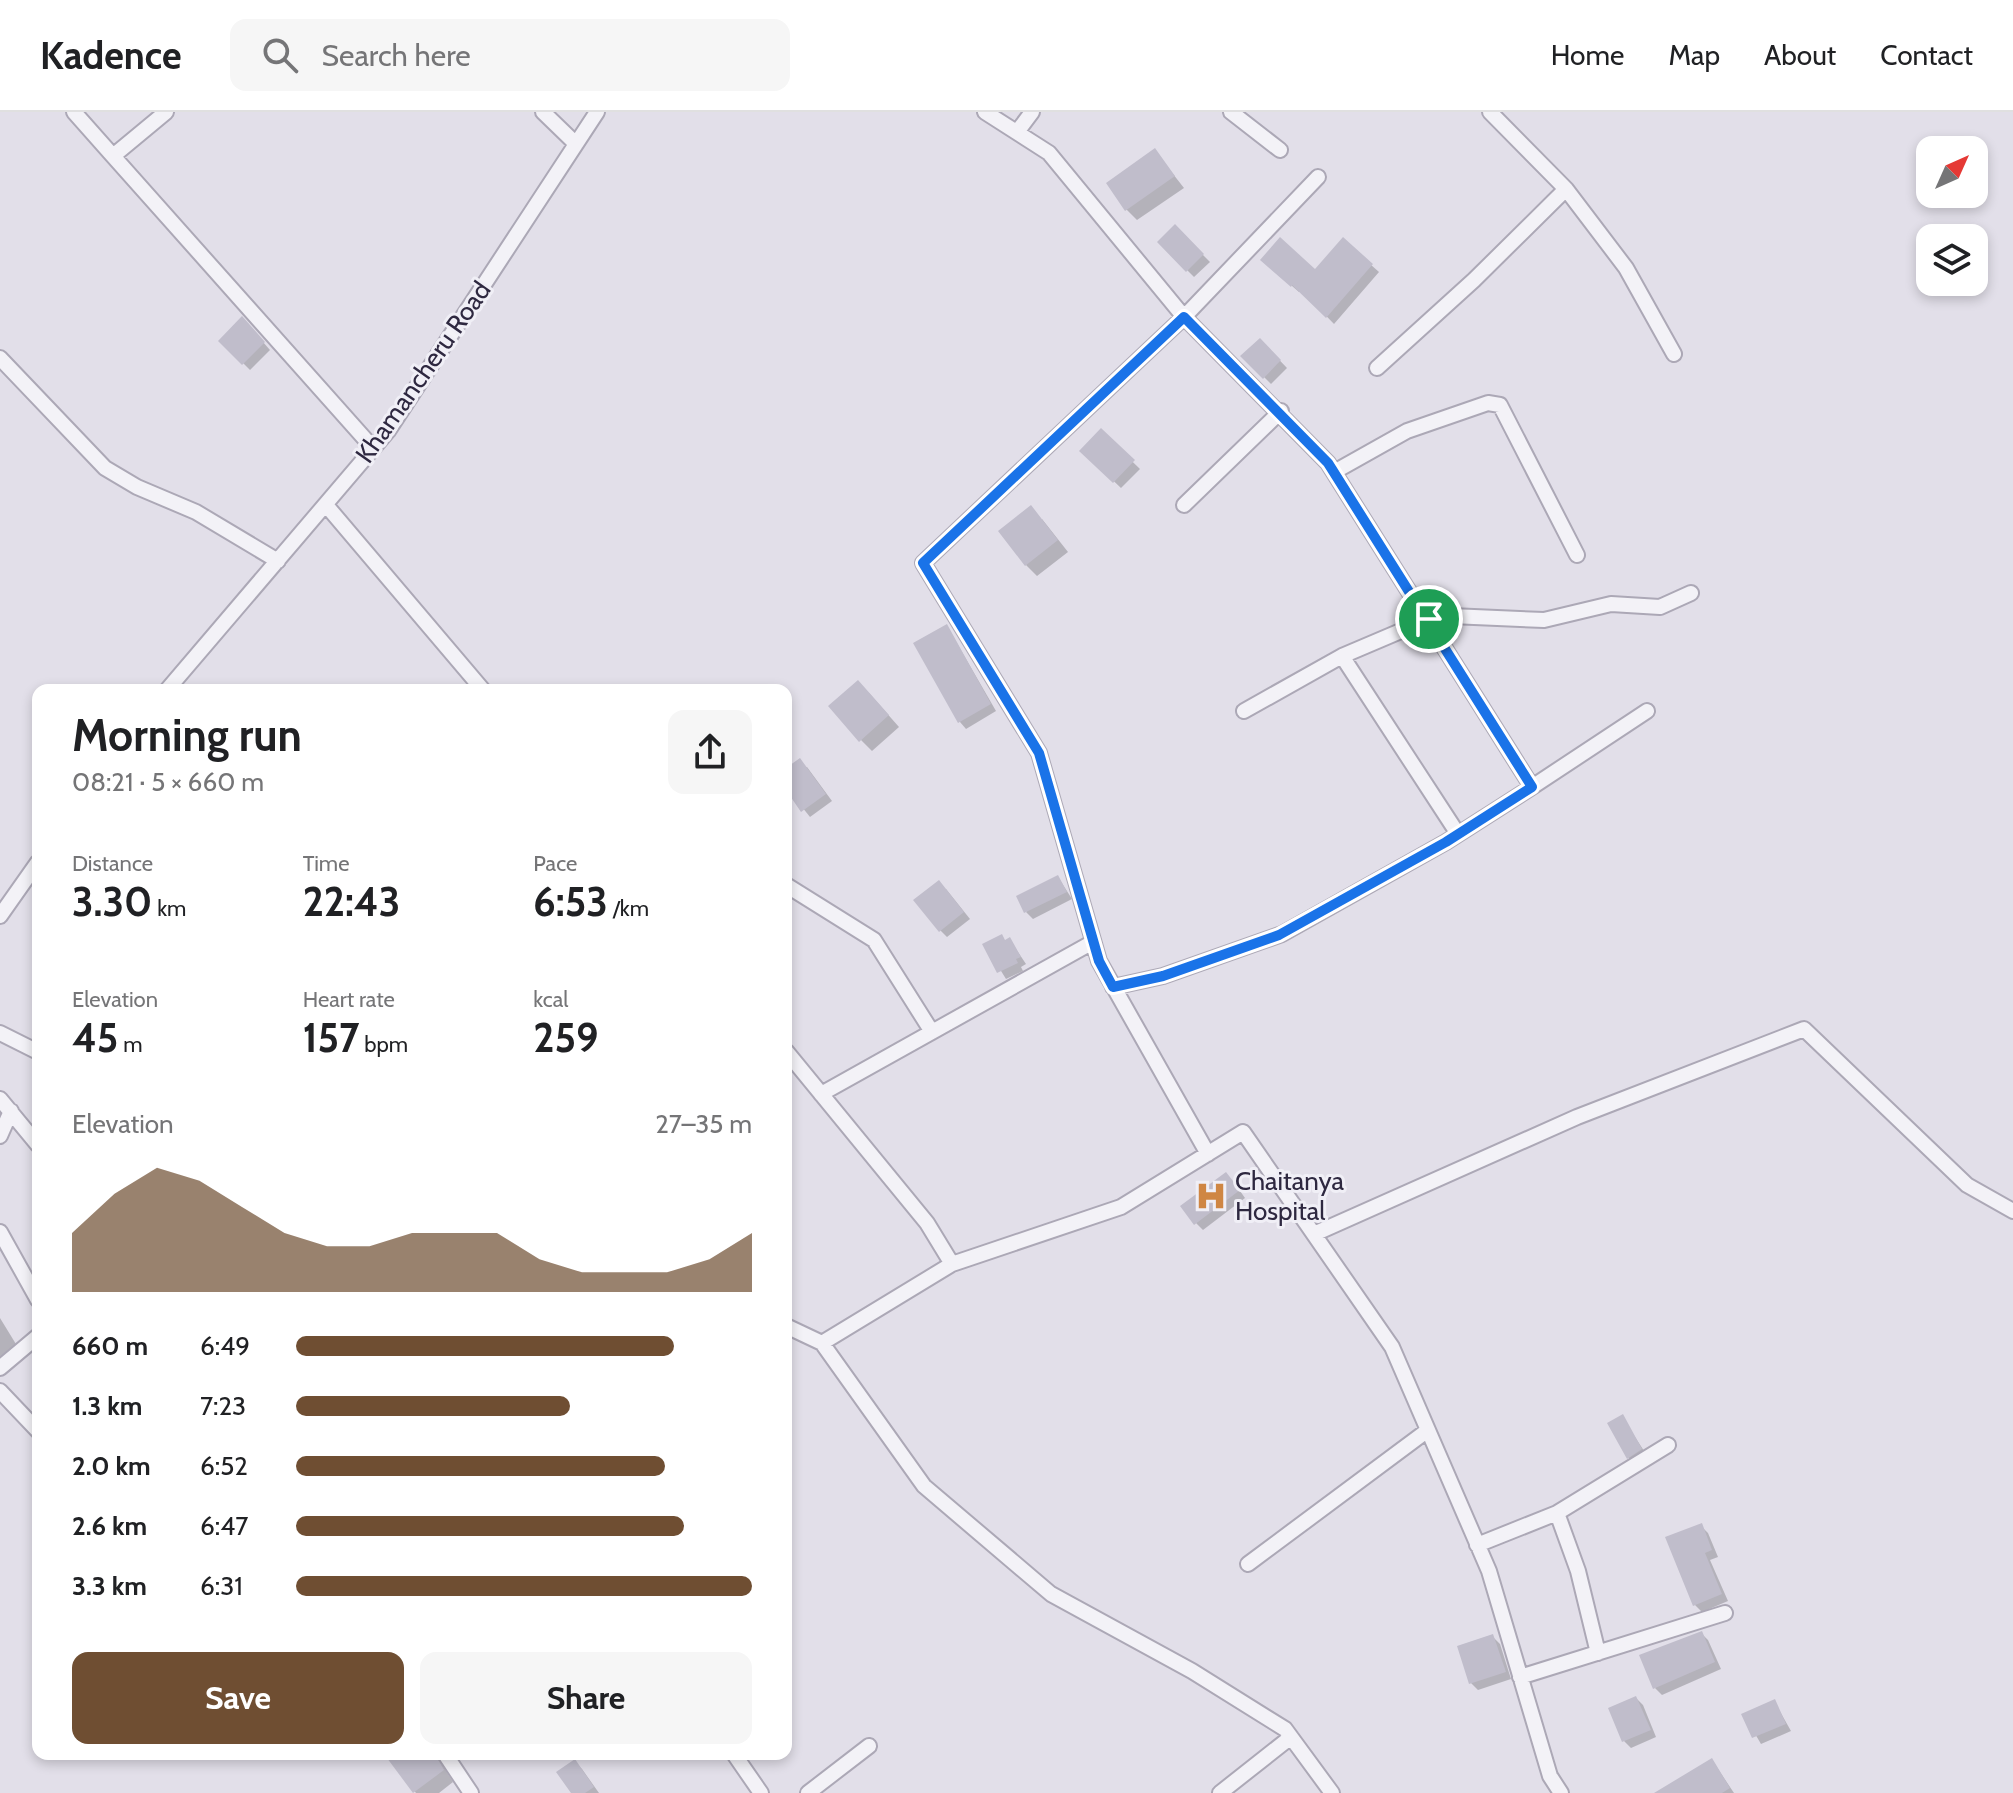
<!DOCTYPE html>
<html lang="en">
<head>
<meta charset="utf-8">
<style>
	body { margin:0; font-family:Cabin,sans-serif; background:#f6f6f6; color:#202124; height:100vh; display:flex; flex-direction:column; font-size:30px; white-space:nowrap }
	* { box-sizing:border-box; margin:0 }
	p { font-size:26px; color:#757577 }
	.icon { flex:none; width:44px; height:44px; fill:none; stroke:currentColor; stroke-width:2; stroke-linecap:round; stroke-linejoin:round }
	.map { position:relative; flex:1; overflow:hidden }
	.details { position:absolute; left:32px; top:572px; width:760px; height:1076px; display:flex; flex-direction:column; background:#fff; border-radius:16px; box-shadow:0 4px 12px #0003 }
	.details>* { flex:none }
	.needle { width:52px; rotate:45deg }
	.buttons { position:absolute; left:1916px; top:24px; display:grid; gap:16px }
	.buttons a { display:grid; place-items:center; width:72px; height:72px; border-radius:16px; background:#fff; box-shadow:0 4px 12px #0003; font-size:40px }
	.pin { position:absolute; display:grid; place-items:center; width:68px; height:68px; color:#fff; margin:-34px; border:4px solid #fff; border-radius:50%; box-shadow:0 2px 8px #0007 }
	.round { display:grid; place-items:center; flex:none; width:84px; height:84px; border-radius:16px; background:#f6f6f6 }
	.summary { display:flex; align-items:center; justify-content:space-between; height:136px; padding:0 40px }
	h1 { font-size:44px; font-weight:800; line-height:60px }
	.stats { display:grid; grid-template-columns:repeat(3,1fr); gap:12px; height:136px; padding:8px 40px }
	.stats div { display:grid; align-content:center }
	.stats b { font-size:40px; font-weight:800 }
	.stats small { font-size:22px; font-weight:400 }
	.stats p { font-size:22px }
	.chart { height:224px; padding:16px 40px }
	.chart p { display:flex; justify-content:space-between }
	.chart svg { width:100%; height:144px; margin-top:8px; fill:#6f4e32; opacity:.7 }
	.primary-button { display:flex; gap:16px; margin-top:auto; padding:16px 40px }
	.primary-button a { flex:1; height:92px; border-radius:16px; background:#6f4e32; color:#fff; font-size:32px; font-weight:800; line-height:92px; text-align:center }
	.primary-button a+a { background:#f6f6f6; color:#202124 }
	ul { padding:0 40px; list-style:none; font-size:26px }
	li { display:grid; grid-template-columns:128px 96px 1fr; align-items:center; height:60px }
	li i { height:20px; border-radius:10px; background:#6f4e32 }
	header { display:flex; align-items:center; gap:48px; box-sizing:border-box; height:112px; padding:0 40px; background:#fff; border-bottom:2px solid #e0e0e0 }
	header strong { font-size:38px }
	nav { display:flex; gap:44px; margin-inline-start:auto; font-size:28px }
	.search { width:560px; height:72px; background:#f6f6f6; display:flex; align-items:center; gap:20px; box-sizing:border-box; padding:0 28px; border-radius:16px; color:#757577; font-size:30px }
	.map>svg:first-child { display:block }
	.shadow { fill:#0003 }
	.building { fill:#c0bdcb }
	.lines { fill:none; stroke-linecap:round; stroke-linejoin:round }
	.minor-casing { stroke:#aca8b6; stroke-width:18 }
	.minor { stroke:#f3f2f7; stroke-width:14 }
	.route-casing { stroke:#fff; stroke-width:16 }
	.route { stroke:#1a73e8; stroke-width:10 }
	.labels { text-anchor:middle; stroke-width:6; stroke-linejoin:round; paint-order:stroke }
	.street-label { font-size:26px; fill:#2e2840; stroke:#f0eff6 }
	.poi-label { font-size:26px; fill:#2e2840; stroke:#f0eff6; text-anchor:start }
</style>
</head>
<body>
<header>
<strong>Kadence</strong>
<div class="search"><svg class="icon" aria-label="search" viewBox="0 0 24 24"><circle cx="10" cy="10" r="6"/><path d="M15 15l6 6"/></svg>Search here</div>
<nav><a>Home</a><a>Map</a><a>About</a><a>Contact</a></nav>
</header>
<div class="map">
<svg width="2013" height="1681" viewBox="0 0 2013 1681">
	<rect width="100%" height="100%" fill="#e2dfe9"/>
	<path class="shadow" d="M1155,39L1184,76L1137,108L1126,97Z
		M1175,115L1210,150L1194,165L1159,130Z
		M1343,128L1379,160L1334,212L1301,178L1299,180L1270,155L1316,159Z
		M249,214L270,238L250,258L221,229Z
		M1260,228L1287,256L1271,272L1243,244Z
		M1101,319L1140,357L1121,376L1082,339Z
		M1042,407L1068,440L1037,464L1026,453Z
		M947,514L996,599L966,617L960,610Z
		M869,581L899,615L872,639L861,628Z
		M807,655L832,689L810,705L786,675V659Z
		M1058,765L1072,787L1033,807L1026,800Z
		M946,777L970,807L947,825L940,818Z
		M1010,828L1026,852L1021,855L1023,859L1006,867L985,833Z
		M1233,1069L1245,1086L1203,1118L1196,1111Z
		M0,1206L19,1237L0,1249Z
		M1622,1305L1648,1345L1635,1352L1628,1345Z
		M1701,1414L1708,1421L1718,1445L1710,1448L1728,1489L1702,1500L1695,1493Z
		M1701,1521L1708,1528L1721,1557L1662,1583L1655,1576Z
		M1493,1525L1500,1532L1511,1567L1478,1578L1471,1571Z
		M1636,1586L1643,1593L1656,1625L1631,1636L1624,1629Z
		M1774,1589L1791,1619L1761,1632L1744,1603Z
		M397,1642H435L453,1670L439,1681H416L390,1647Z
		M1712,1648L1734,1681H1659Z
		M575,1650L582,1657L599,1681H573Z"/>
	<path class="building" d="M1155,36L1175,64L1125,99L1106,71Z
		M1175,112L1204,142L1186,160L1157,130Z
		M1280,125L1315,157L1343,125L1373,152L1326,206L1292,173L1291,175L1260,148Z
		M242,204L265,230L242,253L218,229Z
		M1260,226L1281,248L1263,267L1240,244Z
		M1101,316L1135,348L1113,371L1079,339Z
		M1031,393L1058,428L1025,454L998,419Z
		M947,512L991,592L958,611L913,531Z
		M858,568L889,603L859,630L828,594Z
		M800,646L826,682L801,700L786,678V656Z
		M1058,763L1067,780L1024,801L1016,784Z
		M939,768L964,800L939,820L913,788Z
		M1002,822L1005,828L1010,825L1021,845L1016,847L1018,851L997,861L982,832Z
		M1226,1060L1240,1078L1194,1113L1180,1094Z
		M1623,1302L1642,1337L1627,1347L1607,1311Z
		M1702,1411L1712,1438L1705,1441L1722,1482L1693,1494L1665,1425Z
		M1702,1519L1715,1550L1653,1577L1639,1543Z
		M1493,1522L1506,1560L1469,1572L1457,1534Z
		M1636,1584L1651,1618L1622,1630L1608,1596Z
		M1775,1587L1786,1612L1752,1626L1741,1602Z
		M384,1642H435L444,1658L413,1681Z
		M1712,1646L1730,1676L1722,1681H1654Z
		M575,1647L594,1675L585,1681H571L556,1660Z"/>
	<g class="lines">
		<defs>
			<path id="minor" d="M74,0L113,44
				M166,0L113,44L373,336
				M543,0L576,32
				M985,0L1049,41L1184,205L923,451L1039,641L1099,849L1208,1042
				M1231,0L1280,38
				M1490,0L1566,77L1626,156L1674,242
				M1017,20L1032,0
				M0,246L105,356L137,375L196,400L278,449
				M1377,256L1474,168L1566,77
				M1334,360L1407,319L1488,291L1500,293L1577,443
				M326,393L483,578
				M1184,393L1281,299
				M1342,544L1458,722
				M167,578L388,319L597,0
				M1244,599L1342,544L1429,507L1451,504L1544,508L1611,492L1660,495L1691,481
				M1532,675L1647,599
				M786,773L874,828L932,920
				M0,804L38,750
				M1113,875L1163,864L1282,822L1446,730L1532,675L1328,351L1184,205L1318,65
				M0,921L38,940
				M786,939L927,1111L952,1152L1121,1095L1243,1020L1392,1235L1489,1459L1550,1664L1561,1681
				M821,982L1093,830
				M0,987L38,1033
				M0,1024L11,999
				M0,1120L38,1188
				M1314,1122L1577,1005L1804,917L1967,1073L2013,1099
				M786,1214L822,1231L952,1152
				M822,1231L924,1374L1051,1482L1192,1559L1285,1617L1332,1681
				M0,1256L38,1224
				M0,1279L38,1319
				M1557,1401L1668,1333
				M1477,1433L1557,1401L1578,1459L1598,1541
				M1248,1452L1428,1318
				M1520,1565L1725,1501
				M445,1642L471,1681
				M734,1642L761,1681
				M808,1681L869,1634
				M1220,1681L1291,1625"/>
		</defs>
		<use href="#minor" class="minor-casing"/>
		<use href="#minor" class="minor"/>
	</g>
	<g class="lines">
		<defs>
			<path id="route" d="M1184,205L1328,351L1532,675L1446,730L1279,823L1163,864L1113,875L1099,849L1039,641L923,451Z"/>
		</defs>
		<use href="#route" class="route-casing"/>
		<use href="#route" class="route"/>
	</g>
	<defs>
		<symbol id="hospital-bare" viewBox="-9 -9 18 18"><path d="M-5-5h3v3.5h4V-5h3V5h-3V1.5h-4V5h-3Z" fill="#cf8643" stroke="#f0eff6" stroke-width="2.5" paint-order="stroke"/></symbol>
	</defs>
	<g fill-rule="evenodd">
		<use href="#hospital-bare" x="1189" y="1062" width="44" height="44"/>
	</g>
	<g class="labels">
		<g class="street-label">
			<text transform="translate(423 260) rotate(-55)" y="9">Khamancheru Road</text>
		</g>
		<g class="poi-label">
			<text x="1235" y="1078">Chaitanya<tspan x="1235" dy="30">Hospital</tspan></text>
		</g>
	</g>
</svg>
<div class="buttons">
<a><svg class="needle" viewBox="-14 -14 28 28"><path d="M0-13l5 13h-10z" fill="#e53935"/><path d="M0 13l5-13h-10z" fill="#757577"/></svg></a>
<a><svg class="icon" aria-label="layers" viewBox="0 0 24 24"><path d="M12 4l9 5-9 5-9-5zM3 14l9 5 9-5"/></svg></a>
</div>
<div class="pin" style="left:1429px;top:507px;background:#1e9e55"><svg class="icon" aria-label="arrive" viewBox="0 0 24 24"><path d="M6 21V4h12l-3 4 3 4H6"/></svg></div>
<section class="details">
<div class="summary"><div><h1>Morning run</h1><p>08:21 · 5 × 660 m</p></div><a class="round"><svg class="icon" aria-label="share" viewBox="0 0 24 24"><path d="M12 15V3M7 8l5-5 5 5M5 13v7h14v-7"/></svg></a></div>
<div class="stats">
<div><p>Distance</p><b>3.30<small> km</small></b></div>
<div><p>Time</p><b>22:43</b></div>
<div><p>Pace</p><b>6:53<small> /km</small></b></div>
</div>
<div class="stats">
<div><p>Elevation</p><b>45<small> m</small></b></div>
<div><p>Heart rate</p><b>157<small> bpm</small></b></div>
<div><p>kcal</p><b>259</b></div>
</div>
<div class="chart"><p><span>Elevation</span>27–35 m</p>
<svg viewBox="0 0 160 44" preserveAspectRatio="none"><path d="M0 44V26L10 14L20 6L30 10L40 18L50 26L60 30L70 30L80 26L90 26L100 26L110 34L120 38L130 38L140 38L150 34L160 26V44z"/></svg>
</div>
<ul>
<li><b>660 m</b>6:49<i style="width:83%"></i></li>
<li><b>1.3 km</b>7:23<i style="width:60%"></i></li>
<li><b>2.0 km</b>6:52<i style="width:81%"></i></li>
<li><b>2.6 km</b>6:47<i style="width:85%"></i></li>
<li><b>3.3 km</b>6:31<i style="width:100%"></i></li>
</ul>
<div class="primary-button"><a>Save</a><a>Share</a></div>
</section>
</div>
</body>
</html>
